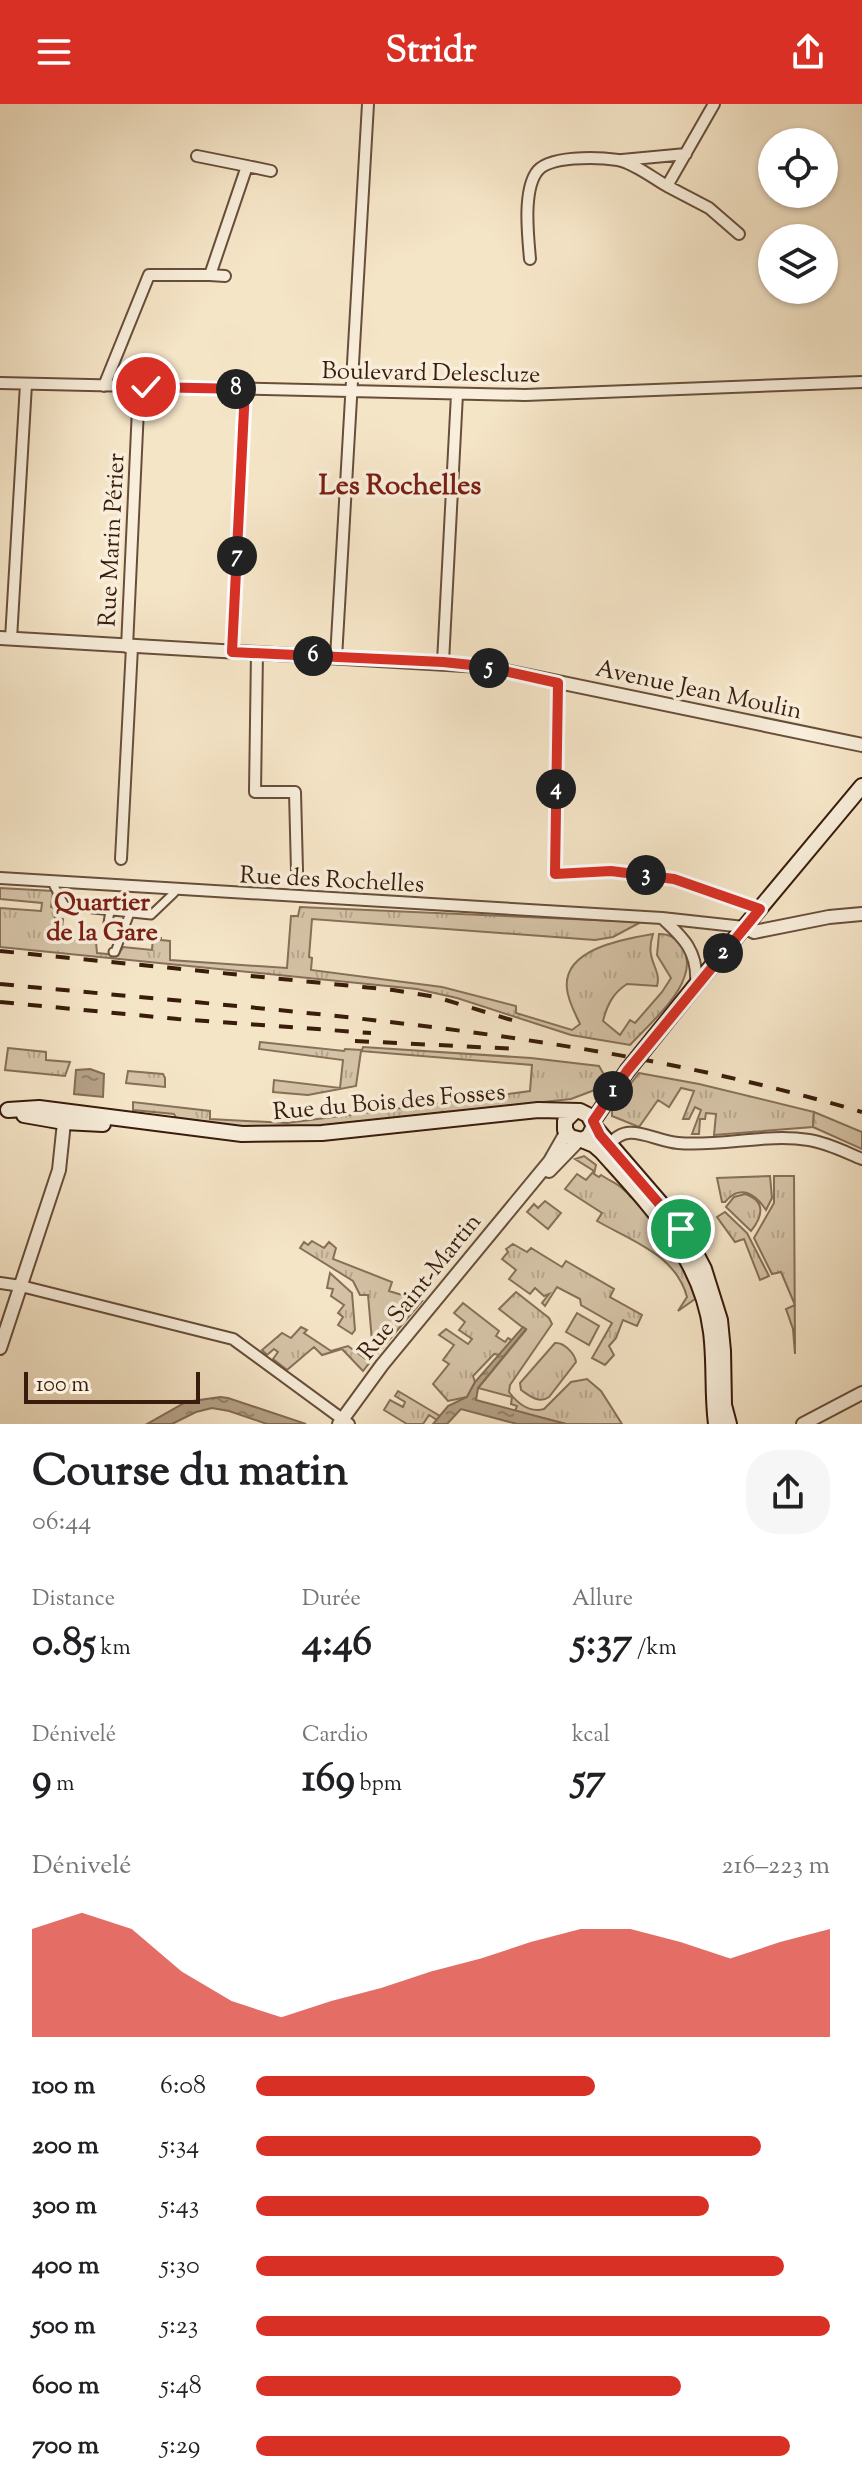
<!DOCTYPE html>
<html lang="fr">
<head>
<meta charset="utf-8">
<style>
	body { margin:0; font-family:"Sorts Mill Goudy",serif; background:#f6f6f6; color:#202124; height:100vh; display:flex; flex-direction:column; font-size:30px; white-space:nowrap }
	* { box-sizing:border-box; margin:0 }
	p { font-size:26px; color:#757577 }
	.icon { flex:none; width:44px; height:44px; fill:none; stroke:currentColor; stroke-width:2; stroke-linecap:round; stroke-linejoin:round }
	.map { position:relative; height:1320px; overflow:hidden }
	.side { display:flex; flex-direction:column; background:#fff; flex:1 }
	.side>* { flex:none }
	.controls { position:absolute; left:758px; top:24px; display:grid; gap:16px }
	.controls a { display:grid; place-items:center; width:80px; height:80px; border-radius:50%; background:#fff; box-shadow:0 2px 6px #0004; font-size:40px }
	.scale { position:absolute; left:24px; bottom:20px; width:176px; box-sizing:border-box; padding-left:8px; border:4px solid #391c0b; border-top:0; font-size:22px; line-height:28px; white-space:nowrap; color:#391c0b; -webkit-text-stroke:6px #f8eedb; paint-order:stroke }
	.pin { position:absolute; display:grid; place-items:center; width:68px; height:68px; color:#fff; margin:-34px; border:4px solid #fff; border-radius:50%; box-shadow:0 2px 8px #0007 }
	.km { position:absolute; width:40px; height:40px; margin:-20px; border-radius:50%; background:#222; color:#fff; font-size:22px; line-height:40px; text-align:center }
	.round { display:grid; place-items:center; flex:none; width:84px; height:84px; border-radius:32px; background:#f6f6f6 }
	.head { display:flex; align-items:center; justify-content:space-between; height:136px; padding:0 32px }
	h1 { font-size:44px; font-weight:800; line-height:60px }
	.figures { display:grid; grid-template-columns:repeat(3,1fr); gap:12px; height:136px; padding:8px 32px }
	.figures div { display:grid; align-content:center }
	.figures b { font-size:40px; font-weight:800 }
	.figures small { font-size:22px; font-weight:400 }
	.figures p { font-size:22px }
	.chart { height:224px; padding:16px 32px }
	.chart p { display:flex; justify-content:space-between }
	.chart svg { width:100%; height:144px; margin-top:8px; fill:#d93025; opacity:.7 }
	ul { padding:0 32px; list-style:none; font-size:26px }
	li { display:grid; grid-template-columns:128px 96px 1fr; align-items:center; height:60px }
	li i { height:20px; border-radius:10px; background:#d93025 }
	header { display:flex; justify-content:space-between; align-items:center; height:104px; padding:0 32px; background:#d93025; color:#fff; font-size:36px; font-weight:800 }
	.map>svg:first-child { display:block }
	.grass { fill:url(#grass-tufts); stroke:#877059; stroke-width:2 }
	.forest { fill:url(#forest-crowns); stroke:#877059; stroke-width:2 }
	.water { fill:url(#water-ripples); stroke:#836c55; stroke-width:2 }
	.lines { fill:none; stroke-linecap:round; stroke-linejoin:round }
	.pedestrian-casing { stroke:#684e3a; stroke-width:11 }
	.minor-casing { stroke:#684e3a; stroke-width:14 }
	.tertiary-casing { stroke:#684e3a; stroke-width:16 }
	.secondary-casing { stroke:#391c0b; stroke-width:18 }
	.pedestrian { stroke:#f8eedb; stroke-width:7 }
	.minor { stroke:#f8eedb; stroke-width:10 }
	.tertiary { stroke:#f8eedb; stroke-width:12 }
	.secondary { stroke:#f8eedb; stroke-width:14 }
	.rail { stroke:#391c0b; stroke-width:4; stroke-dasharray:14 14; stroke-linecap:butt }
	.route-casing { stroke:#fff; stroke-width:16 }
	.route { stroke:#d93025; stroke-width:10 }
	.labels { text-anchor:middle; stroke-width:7; stroke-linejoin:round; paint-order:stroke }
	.street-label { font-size:24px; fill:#391c0b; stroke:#f8eedb }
	.neighbourhood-label { font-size:26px; font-weight:bold; fill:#7a1f14; stroke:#f8eedb }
	.quarter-label { font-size:28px; font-weight:bold; fill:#7a1f14; stroke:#f8eedb }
</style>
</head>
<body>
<header><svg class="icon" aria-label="menu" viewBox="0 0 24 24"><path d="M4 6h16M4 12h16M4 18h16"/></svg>Stridr<svg class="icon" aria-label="share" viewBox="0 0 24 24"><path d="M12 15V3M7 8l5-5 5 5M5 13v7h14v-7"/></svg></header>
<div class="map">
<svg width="862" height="1320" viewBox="0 0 862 1320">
	<defs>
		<pattern id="grass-tufts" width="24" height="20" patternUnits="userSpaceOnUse" patternTransform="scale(2)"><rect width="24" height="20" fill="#d5c3a7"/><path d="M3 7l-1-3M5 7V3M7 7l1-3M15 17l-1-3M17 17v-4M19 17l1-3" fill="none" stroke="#b8a78e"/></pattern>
		<pattern id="forest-crowns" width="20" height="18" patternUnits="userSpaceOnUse" patternTransform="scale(2)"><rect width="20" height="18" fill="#d5c3a7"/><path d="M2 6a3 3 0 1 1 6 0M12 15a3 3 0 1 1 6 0" fill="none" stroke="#b8a78e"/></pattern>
		<pattern id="water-ripples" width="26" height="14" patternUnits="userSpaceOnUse" patternTransform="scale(2)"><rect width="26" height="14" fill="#b5a187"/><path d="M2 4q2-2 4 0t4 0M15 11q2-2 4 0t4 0" fill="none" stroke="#94826d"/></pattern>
	</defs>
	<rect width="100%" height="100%" fill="#f5e5c7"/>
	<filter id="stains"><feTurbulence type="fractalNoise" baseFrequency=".0025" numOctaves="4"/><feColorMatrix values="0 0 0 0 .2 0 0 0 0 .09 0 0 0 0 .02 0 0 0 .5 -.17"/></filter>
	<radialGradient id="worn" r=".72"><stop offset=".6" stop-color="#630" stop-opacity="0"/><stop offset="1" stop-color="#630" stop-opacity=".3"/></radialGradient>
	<path class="grass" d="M0,784L53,787L51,803L56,804L55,814L63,815L61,834L96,838L97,849L118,851L123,843L152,846L153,833L161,834V836L170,837V856L287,864L291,812H298L300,803L641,818L613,833L595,836L312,815L309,853L312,854L311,866L442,883L516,902V909L572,926L580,920C575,909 568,897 567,885C562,845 624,835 653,830C644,857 662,864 657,882L627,880C613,889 607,901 603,917L620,931L630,916L635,919L662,888L671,874L657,851L659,830C669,830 675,833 681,841C705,874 651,918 630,941L571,931L457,894L417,885L0,843V804L41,807L42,799L0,795Z
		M260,938L344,947L345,945L362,946L363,943L531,954L599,962L607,976L592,987L571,995L289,1025H248L179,1019L174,1010L133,1006V998L210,1007V1015L287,1019L530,987L532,961L361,947L356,982L308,991L273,988L274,976L340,984L343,956L259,945Z
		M8,944L46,948V956L70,958L65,972L5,966Z
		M128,967L163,970L165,974V983L126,979Z
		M639,969L699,980L814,1008L813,1023L714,1031L716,1010L706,1009L705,1015H700L699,1030H692L701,1006L695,1003L689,1015H683L694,987L681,984L669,1003L658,996L639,1023L612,1012V1004Z
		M584,1052L596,1061L594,1070L599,1073L601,1071C608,1076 617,1079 623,1085C644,1104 695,1167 695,1195L678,1207L687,1193C676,1151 632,1137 597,1117L602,1109L565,1085L577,1070L586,1076L594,1067L575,1055Z
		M770,1072L772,1094L766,1106C756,1091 741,1079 725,1098H722L717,1074Z
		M774,1072H794L795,1250L793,1225L786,1205L795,1201L781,1168L772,1170L754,1134L774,1099Z
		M745,1090C766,1097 763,1112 751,1127L726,1103L734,1093Z
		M545,1097L561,1109L548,1125L527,1108L534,1100L538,1104Z
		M725,1108L747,1129L769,1172L760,1176L744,1135L735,1138L717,1113Z
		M312,1137L324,1144L329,1138L336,1144L333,1155L392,1178L389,1187L422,1197L378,1249L364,1238L372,1237L368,1191H360L353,1177L300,1144L304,1138L308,1141Z
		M513,1140L527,1148L531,1144L562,1163L566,1157L614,1185L610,1193L642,1211L637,1222L623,1216L616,1234L609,1242L614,1251L605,1261L592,1254L612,1219L581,1201L580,1195L557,1183L545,1202L542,1199L549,1190L544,1192L535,1184L530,1190L509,1175L516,1166L502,1155L508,1148L506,1145Z
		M330,1169L352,1189L355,1226L352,1230L338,1221L343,1213L338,1209L344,1201L331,1192L333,1185L327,1184Z
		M516,1188L549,1214L552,1220L510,1281L509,1288C518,1300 529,1309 544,1305L571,1278L587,1275L601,1287L622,1320H566L515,1307L517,1302L511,1300L512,1293L478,1284L526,1226L499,1205Z
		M463,1199L499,1227L496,1232L505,1238L508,1234L513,1237L500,1251L494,1250L473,1272L475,1278L467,1293L448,1297L433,1280L449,1260L443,1256L454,1241L439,1231L446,1225L468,1240L472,1235L459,1226L465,1218L454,1209Z
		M577,1209L599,1222L589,1241L566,1228Z
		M301,1223L307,1226L304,1229L331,1247L348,1242L370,1258L363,1267L342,1245L322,1251L314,1243L287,1266L273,1255L278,1248L274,1245L267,1251L262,1246L282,1229L291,1234Z
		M555,1239C564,1238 575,1250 576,1258L549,1293C539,1300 530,1292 521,1286L520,1279Z
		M398,1287L440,1312L437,1316L429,1311L423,1320H407L384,1306L390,1296L403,1303L405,1298L395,1292Z"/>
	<path class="forest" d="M814,1008L862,1028V1045L813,1023Z"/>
	<path class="water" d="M90,965L104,970L103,993L74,990L76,966Z
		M523,1223L526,1225L478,1284L476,1296L566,1320H517L461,1305L447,1320H433L448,1302L467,1293L475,1278Z
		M220,1293L228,1294L306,1320H267L229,1307L212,1304L196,1308L172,1320H147L186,1298Z"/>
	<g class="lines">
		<defs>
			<path id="pedestrian" d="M54,782L65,802L151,811L174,789
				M108,819L111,801
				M113,848H115L130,809"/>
			<path id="minor" d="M714,0L667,82L709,104L739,130
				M622,56L686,50
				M247,62L271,67
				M530,155C528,132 523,89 536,69C547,51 598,53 618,56C634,59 653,74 667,82
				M210,171L225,172
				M0,279L525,291L862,278
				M104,282L149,171H210L247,62L197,52
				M11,535L26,280
				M127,543L139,283
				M232,548L245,285
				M257,548L255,688H295L297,767
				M336,554L368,0
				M443,558L457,290
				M558,579L555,770L611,767L674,775L760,805
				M121,755L132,543
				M0,774L662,814L744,823
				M662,814C684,834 698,848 696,879
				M610,1041C626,1016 653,1037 678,1039C721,1043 766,1029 809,1036C828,1039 845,1048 862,1055
				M0,1179L21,1182L233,1235L349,1320"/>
			<path id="tertiary" d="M0,534L481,562L862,641
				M744,823L754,828L829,813L862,810
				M549,1067L579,1036
				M0,1244L59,1066L65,1009
				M339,1320L382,1261L550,1057L566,1029
				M803,1320L862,1289"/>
			<path id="secondary" d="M8,1006L39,1004L242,1030L322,1029L538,1006L580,1007L588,1011L594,1022L589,1032L582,1036L570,1033L565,1026V1017L574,1008
				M24,1011L64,1018L103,1020
				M593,1017L627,967L696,881L862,682
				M594,1022L670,1110L691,1140L704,1165L720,1216L723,1247L724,1301L729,1320
				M582,1036L594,1041L602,1048C650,1102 702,1154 711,1228C715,1259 712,1290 716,1320"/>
		</defs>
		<use href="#pedestrian" class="pedestrian-casing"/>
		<use href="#minor" class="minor-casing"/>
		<use href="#tertiary" class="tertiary-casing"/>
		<use href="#secondary" class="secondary-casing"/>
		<use href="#pedestrian" class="pedestrian"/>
		<use href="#minor" class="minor"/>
		<use href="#tertiary" class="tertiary"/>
		<use href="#secondary" class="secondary"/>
		<path class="rail" d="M0,847L393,886L436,893L518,918
			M0,880C289,908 582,925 862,1008
			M0,898L178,915L371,929
			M355,937L518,945"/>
	</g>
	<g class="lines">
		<defs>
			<path id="route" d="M146,283L245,285L232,548L443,558L481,562L558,579L555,770L611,767L674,775L760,805L627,967L593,1017L600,1031L681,1125"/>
		</defs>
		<use href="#route" class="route-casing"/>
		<use href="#route" class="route"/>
	</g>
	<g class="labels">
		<g class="street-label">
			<text transform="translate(431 268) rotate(1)" y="8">Boulevard Delescluze</text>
			<text transform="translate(111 436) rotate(-87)" y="8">Rue Marin Périer</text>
			<text transform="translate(699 585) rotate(12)" y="8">Avenue Jean Moulin</text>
			<text transform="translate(332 775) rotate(3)" y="8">Rue des Rochelles</text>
			<text transform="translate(389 997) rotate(-5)" y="8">Rue du Bois des Fosses</text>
			<text transform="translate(419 1182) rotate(-51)" y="8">Rue Saint-Martin</text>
		</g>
		<g class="neighbourhood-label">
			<text x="102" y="806">Quartier<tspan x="102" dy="30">de la Gare</tspan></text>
		</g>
		<g class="quarter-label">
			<text x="400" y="390">Les Rochelles</text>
		</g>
	</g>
	<rect width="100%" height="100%" filter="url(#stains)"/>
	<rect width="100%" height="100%" fill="url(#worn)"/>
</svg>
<div class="controls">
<a><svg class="icon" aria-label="locate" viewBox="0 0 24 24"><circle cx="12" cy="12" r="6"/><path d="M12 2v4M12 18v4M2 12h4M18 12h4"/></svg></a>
<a><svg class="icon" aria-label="layers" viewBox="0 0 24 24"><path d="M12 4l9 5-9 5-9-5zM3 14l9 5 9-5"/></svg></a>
</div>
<div class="scale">100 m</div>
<div class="pin" style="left:681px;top:1125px;background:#1e9e55"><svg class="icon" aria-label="arrive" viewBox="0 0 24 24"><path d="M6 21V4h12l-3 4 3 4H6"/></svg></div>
<div class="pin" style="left:146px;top:283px;background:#d93025"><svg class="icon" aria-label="check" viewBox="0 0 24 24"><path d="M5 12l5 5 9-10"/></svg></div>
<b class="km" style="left:613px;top:987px">1</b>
<b class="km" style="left:723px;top:849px">2</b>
<b class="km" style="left:646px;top:771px">3</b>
<b class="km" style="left:556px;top:685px">4</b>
<b class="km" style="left:489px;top:564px">5</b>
<b class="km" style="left:313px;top:552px">6</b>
<b class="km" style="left:237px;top:452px">7</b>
<b class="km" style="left:236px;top:285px">8</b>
</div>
<section class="side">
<div class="head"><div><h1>Course du matin</h1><p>06:44</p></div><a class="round"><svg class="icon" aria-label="share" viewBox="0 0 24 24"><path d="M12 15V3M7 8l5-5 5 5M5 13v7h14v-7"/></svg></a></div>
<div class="figures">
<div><p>Distance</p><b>0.85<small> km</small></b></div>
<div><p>Durée</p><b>4:46</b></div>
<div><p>Allure</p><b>5:37<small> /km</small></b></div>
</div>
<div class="figures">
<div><p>Dénivelé</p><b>9<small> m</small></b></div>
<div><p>Cardio</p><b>169<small> bpm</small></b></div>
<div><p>kcal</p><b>57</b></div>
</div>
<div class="chart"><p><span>Dénivelé</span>216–223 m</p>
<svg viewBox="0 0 160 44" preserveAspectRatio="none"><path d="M0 44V11L10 6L20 11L30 24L40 33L50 38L60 33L70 29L80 24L90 20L100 15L110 11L120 11L130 15L140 20L150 15L160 11V44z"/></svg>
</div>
<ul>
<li><b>100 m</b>6:08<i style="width:59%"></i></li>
<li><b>200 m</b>5:34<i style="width:88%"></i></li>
<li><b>300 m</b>5:43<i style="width:79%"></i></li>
<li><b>400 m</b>5:30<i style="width:92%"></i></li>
<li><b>500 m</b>5:23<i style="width:100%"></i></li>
<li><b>600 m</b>5:48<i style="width:74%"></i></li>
<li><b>700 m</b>5:29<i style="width:93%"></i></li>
</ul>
</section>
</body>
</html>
